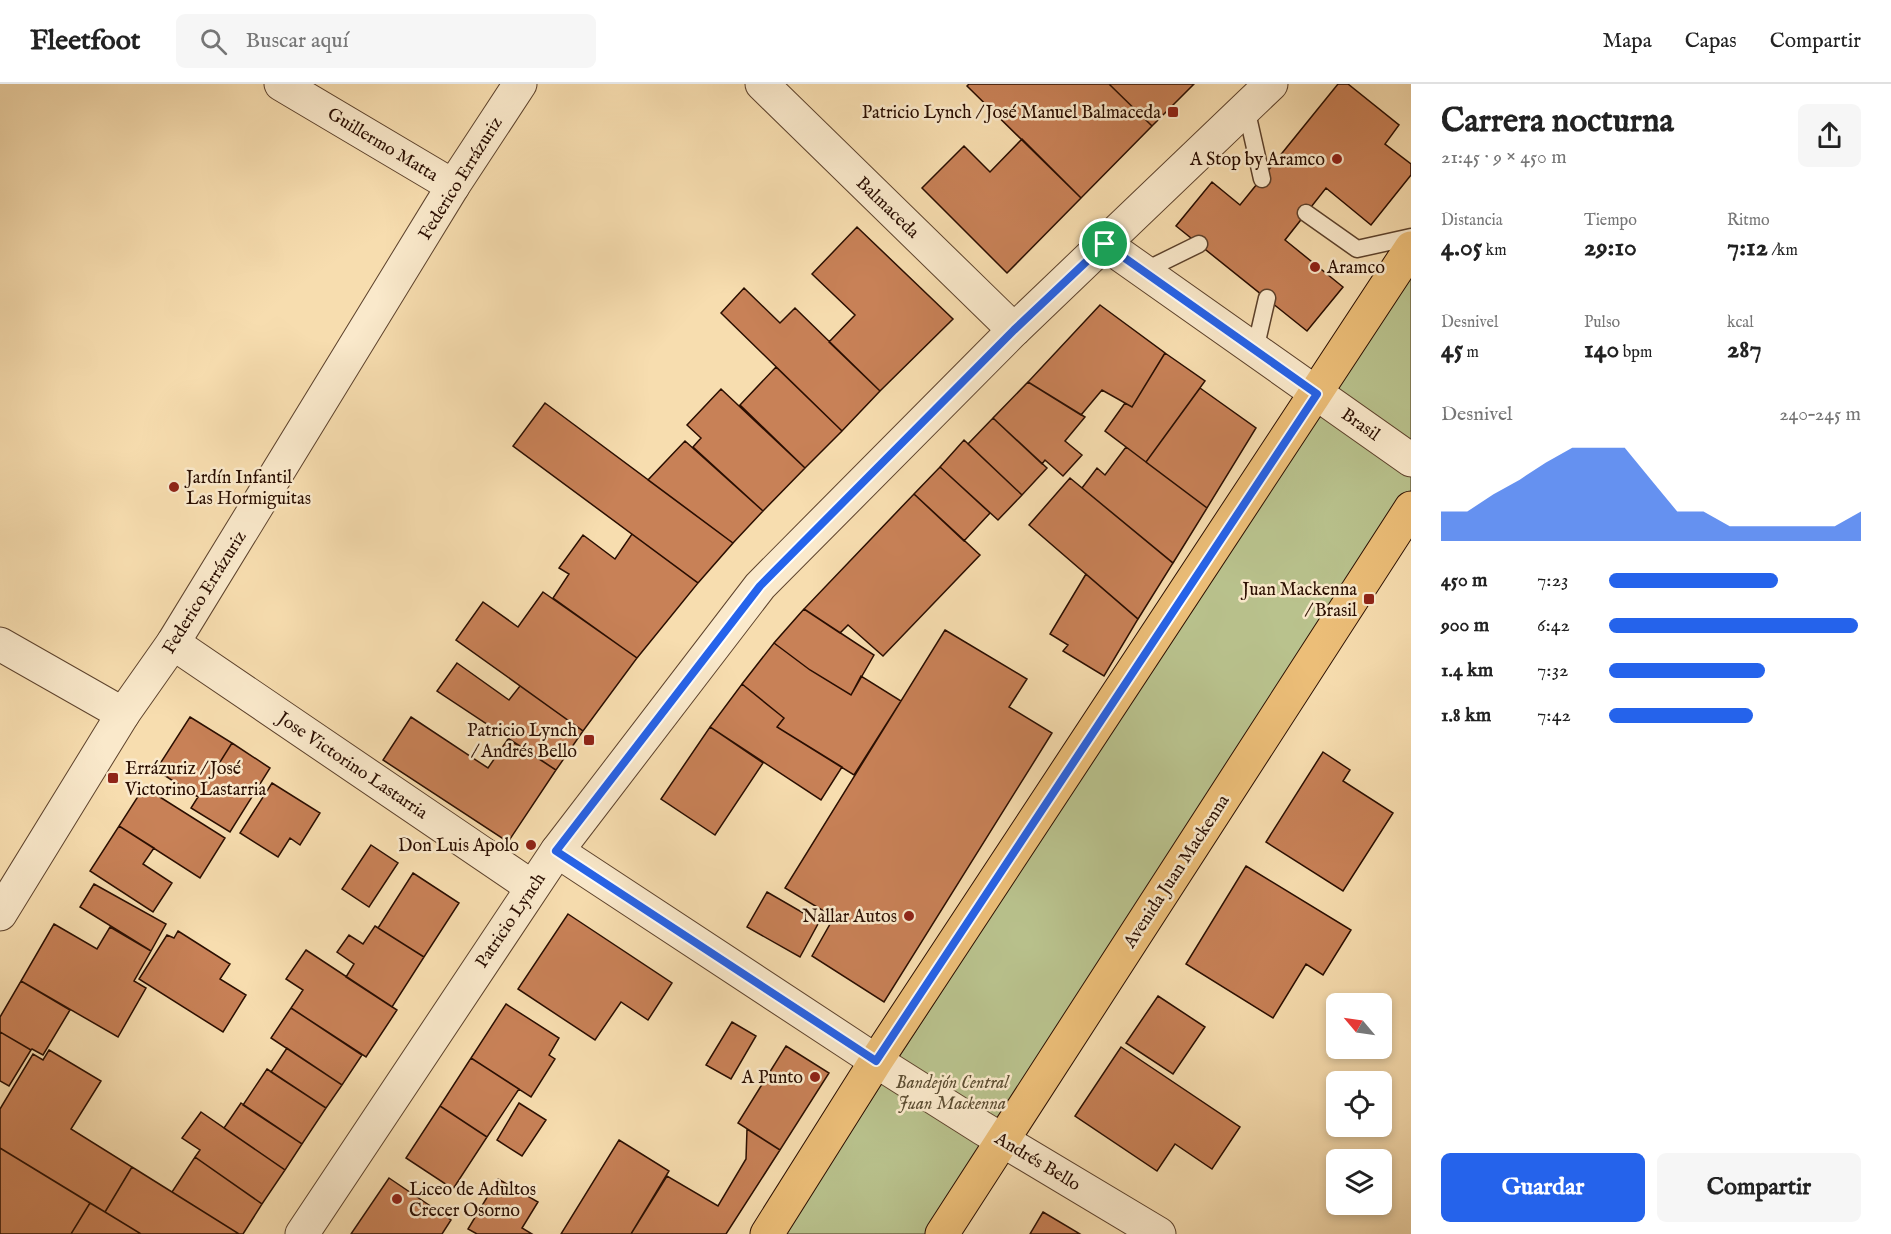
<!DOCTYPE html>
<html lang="es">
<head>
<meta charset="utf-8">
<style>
	body { margin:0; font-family:"IM FELL English",serif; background:#f6f6f6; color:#222; height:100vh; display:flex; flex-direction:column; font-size:22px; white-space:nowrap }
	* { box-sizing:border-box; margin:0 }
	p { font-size:20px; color:#767676 }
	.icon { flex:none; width:33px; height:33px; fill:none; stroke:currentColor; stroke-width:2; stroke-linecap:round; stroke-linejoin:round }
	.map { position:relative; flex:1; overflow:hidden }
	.panel { display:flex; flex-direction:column; background:#fff; width:480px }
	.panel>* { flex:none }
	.needle { width:39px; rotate:299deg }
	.buttons { position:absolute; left:1326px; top:909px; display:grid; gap:12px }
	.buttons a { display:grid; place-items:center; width:66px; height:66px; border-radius:9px; background:#fff; box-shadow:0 3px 9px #0003; font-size:30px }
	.pin { position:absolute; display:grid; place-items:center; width:51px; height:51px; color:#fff; margin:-26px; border:3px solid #fff; border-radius:50%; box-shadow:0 2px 6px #0007 }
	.round { display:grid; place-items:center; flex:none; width:63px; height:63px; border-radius:9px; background:#f6f6f6 }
	.head { display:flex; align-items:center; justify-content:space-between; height:102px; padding:0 30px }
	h1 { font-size:33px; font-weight:800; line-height:45px }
	.stats { display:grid; grid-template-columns:repeat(3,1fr); gap:9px; height:102px; padding:6px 30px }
	.stats div { display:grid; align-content:center }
	.stats b { font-size:26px; font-weight:800 }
	.stats small { font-size:16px; font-weight:400 }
	.stats p { font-size:16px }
	.chart { height:168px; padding:12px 30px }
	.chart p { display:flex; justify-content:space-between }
	.chart svg { width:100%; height:108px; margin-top:6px; fill:#2563eb; opacity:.7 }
	.button { display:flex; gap:12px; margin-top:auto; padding:12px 30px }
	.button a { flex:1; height:69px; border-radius:9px; background:#2563eb; color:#fff; font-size:24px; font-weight:800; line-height:69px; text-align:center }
	.button a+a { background:#f6f6f6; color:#222 }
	ul { padding:0 30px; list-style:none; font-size:20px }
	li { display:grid; grid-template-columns:96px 72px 1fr; align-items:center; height:45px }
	li i { height:15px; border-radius:8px; background:#2563eb }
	header { display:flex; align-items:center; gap:36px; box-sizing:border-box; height:84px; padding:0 30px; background:#fff; border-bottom:2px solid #e0e0e0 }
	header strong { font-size:28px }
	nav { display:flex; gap:33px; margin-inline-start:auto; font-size:21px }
	.search { width:420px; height:54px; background:#f6f6f6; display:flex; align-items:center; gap:15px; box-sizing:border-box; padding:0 21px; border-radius:9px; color:#767676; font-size:22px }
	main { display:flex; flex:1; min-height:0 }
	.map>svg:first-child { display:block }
	.green { fill:#b9c28d; stroke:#726847; stroke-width:1.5 }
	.building { fill:#c88157; stroke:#2a0e01; stroke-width:1.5 }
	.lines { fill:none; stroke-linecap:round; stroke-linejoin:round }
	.service-casing { stroke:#5d422c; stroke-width:19 }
	.minor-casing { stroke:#5d422c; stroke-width:35 }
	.tertiary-casing { stroke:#5d422c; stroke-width:35 }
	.primary-casing { stroke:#2a0e01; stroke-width:35 }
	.service { stroke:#fae9cb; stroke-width:16 }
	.minor { stroke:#fae9cb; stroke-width:33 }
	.tertiary { stroke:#fae9cb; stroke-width:33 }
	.primary { stroke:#ecbe78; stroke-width:33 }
	.route-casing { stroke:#fff; stroke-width:12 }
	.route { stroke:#2563eb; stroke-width:8 }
	.poi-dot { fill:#8f2418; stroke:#fae9cb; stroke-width:2 }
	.labels { text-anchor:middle; stroke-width:5; stroke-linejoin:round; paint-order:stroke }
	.poi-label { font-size:18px; fill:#2a0e01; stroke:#fae9cb; text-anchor:end }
	.street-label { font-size:18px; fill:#2a0e01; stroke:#fae9cb }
	.park-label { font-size:18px; font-style:italic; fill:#5c4d32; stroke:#fae9cb }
</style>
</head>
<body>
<header>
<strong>Fleetfoot</strong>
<div class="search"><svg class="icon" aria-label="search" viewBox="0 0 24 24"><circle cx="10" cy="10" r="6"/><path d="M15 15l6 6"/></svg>Buscar aquí</div>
<nav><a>Mapa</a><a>Capas</a><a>Compartir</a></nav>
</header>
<main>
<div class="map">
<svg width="1411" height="1150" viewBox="0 0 1411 1150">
	<rect width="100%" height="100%" fill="#f7ddaf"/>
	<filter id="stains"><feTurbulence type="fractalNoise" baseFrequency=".00333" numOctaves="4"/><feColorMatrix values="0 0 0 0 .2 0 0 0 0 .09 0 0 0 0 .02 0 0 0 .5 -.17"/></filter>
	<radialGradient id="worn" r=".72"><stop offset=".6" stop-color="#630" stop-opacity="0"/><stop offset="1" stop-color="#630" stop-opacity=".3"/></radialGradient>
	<path class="green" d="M1411,183V408L935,1150H784Z"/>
	<path class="building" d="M969,0H1109L1152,42L1081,114L967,2Z
		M1109,0H1194L1152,42Z
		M1338,0H1348L1399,41L1385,60L1411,80V91L1371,141L1326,104L1285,156L1343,203L1307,247L1176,142L1212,98L1240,121Z
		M1022,55L1081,114L1007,189L922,104L964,62L990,88Z
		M857,143L953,235L880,307L829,258L855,231L812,190Z
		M744,204L780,239L795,224L880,307L842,347L721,229Z
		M1100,221L1165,269L1132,323L1102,306L1081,331L1028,298Z
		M1165,269L1205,297L1146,378L1105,347L1125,319L1132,323Z
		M776,283L842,347L805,384L740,321Z
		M1028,298L1085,333L1065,357L1082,371L1063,392L1045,376L1042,380L993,334Z
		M1200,304L1256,344L1207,424L1146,378Z
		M721,305L805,384L763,427L693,363L701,354L687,341Z
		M545,319L733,459L698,499L513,362Z
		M993,334L1047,384L1022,411L968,360Z
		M964,356L1022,411L998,436L940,383Z
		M685,357L763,427L733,459L648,396Z
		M1126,363L1207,424L1173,479L1082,404L1097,384L1105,391Z
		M940,383L990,429L964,457L914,410Z
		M1070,394L1173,479L1138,535L1029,441Z
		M914,410L980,471L883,572L848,541L840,549L804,525Z
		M632,450L698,499L637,574L553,514L569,490L559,484L583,451L615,475Z
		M1086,490L1138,535L1104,592L1063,567L1068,561L1050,550Z
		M543,508L637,574L583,647L456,556L483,518L518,543Z
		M804,525L874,571L851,611L810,586L774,559Z
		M945,546L1027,595L1009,623L1052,649L884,918L812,872L834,833L785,804Z
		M774,559L810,586L851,611L861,592L901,617L854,691L777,643L784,634L742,600Z
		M457,579L509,616L520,602L583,647L556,686L437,607Z
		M742,600L784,634L777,643L842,683L821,716L710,643Z
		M190,633L232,659L198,713L156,686Z
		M411,633L488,684L508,655L556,686L508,758L383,676Z
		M710,643L763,679L715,751L661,715Z
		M232,659L270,684L230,748L191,724Z
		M1323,668L1350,686L1343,697L1393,729L1343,807L1266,758Z
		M272,699L320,729L300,761L290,754L278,773L240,749Z
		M144,703L225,754L200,794L119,742Z
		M119,742L154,764L143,780L172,799L153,828L90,787Z
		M371,761L398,779L369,823L342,805Z
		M1246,782L1351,846L1323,891L1306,880L1273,934L1186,880Z
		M413,789L459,819L424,873L378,844Z
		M94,800L166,840L151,867L80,823Z
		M767,808L819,838L800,873L747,843Z
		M568,830L672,899L648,936L621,918L595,956L518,905Z
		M54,840L97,865L110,843L151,867L134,897L146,904L118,953L21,897Z
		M375,842L424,873L392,923L346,893L354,880L337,868L349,851L363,860Z
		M178,847L230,880L220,895L246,911L223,948L139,895L167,851L174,854Z
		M306,866L397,926L366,973L291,924L303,906L286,895Z
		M21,897L70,926L43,971L32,965L31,966L0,948V933Z
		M1158,912L1205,943L1173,990L1126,959Z
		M506,920L559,954L549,971L555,975L531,1013L471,974Z
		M291,924L362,971L342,1001L271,954Z
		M732,938L756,952L731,995L706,981Z
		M0,948L31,966L9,1002L0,997Z
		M786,962L829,989L780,1066L738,1039Z
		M1121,963L1240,1043L1212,1085L1175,1060L1157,1087L1075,1032Z
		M287,964L342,1001L326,1024L271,988Z
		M49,966L101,997L71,1045L132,1083L105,1128L0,1064V1025L33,970L43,976Z
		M471,974L519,1005L487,1053L440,1022Z
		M267,985L326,1024L302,1060L243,1021Z
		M241,1019L302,1060L285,1086L224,1044Z
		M519,1019L546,1036L522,1072L497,1056Z
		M440,1022L487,1053L453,1105L406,1074Z
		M201,1028L285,1086L262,1120L195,1073L200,1066L182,1054Z
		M747,1045L780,1066L726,1150H631L667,1092L718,1122L746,1075Z
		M619,1056L669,1087L631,1150H561Z
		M0,1064L90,1119L71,1150H0Z
		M195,1073L262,1120L243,1150H239L172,1108Z
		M132,1083L172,1108L239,1150H141L105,1128Z
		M389,1094L451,1136L442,1150H351Z
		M498,1095L538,1118L522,1144L532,1150H477L468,1145Z
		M90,1119L105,1128L141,1150H71Z
		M1043,1128L1080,1150H1030Z"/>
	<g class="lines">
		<defs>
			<path id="service" d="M1246,24L1262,95
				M1306,129L1357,165L1411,153
				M1144,187L1199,160
				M1255,266L1267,214"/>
			<path id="minor" d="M281,0L453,102
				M762,0L1014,246
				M1105,160L1411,376
				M173,559L532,803
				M0,560L123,630
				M557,767L876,977L982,1044L1159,1150"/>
			<path id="tertiary" d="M0,830L123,630L173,559L453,102L520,0
				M302,1150L557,767L760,502L1014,246L1271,0"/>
			<path id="primary" d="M767,1150L876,977L1411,164
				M942,1150L1411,424"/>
		</defs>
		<use href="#service" class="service-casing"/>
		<use href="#minor" class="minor-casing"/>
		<use href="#tertiary" class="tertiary-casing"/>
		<use href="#primary" class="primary-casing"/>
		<use href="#service" class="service"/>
		<use href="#minor" class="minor"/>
		<use href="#tertiary" class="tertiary"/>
		<use href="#primary" class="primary"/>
	</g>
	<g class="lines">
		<defs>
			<path id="route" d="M1105,160L1317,310L876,977L556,767L760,502L1014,246Z"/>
		</defs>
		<use href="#route" class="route-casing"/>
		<use href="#route" class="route"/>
	</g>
	<g class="poi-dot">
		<rect x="1167" y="22" width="12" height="12" rx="3"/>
		<circle cx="1337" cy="75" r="6"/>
		<circle cx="1315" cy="183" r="6"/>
		<circle cx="174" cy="403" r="6"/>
		<rect x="1363" y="509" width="12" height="12" rx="3"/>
		<rect x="583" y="650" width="12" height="12" rx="3"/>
		<rect x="107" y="688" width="12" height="12" rx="3"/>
		<circle cx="531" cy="761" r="6"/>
		<circle cx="909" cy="832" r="6"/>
		<circle cx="815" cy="993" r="6"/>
		<circle cx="397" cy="1115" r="6"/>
	</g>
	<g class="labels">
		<g class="poi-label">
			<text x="1161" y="34">Patricio Lynch / José Manuel Balmaceda</text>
			<text x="1325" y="81">A Stop by Aramco</text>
			<text x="1327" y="189" text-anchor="start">Aramco</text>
			<text x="186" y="399" text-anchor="start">Jardín Infantil<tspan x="186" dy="21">Las Hormiguitas</tspan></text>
			<text x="1357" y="511">Juan Mackenna<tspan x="1357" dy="21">/ Brasil</tspan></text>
			<text x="577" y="652">Patricio Lynch<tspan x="577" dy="21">/ Andrés Bello</tspan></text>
			<text x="125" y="690" text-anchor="start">Errázuriz / José<tspan x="125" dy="21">Victorino Lastarria</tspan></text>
			<text x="519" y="767">Don Luis Apolo</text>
			<text x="897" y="838">Nallar Autos</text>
			<text x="803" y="999">A Punto</text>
			<text x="409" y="1111" text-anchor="start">Liceo de Adultos<tspan x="409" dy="21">Crecer Osorno</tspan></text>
		</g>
		<g class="street-label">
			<text transform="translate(383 60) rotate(31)" y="6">Guillermo Matta</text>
			<text transform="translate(460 94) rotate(-58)" y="6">Federico Errázuriz</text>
			<text transform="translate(888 123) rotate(44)" y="6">Balmaceda</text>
			<text transform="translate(1361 340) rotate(35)" y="6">Brasil</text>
			<text transform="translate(204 508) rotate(-58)" y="6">Federico Errázuriz</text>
			<text transform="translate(353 681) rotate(34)" y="6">Jose Victorino Lastarria</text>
			<text transform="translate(1176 787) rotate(-57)" y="6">Avenida Juan Mackenna</text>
			<text transform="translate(510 836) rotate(-56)" y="6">Patricio Lynch</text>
			<text transform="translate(1038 1077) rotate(31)" y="6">Andrés Bello</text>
		</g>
		<g class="park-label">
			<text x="952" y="1004">Bandejón Central<tspan x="952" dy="21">Juan Mackenna</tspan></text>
		</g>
	</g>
	<rect width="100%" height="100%" filter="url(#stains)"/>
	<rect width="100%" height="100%" fill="url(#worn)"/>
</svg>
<div class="buttons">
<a><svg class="needle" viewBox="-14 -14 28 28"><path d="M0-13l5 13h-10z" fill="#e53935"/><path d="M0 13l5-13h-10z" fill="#767676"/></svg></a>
<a><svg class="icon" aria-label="locate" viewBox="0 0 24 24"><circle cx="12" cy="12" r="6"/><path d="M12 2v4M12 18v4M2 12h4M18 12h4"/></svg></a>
<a><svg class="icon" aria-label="layers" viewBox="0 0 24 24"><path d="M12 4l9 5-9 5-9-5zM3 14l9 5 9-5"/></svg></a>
</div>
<div class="pin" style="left:1105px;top:160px;background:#1e9e55"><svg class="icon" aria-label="arrive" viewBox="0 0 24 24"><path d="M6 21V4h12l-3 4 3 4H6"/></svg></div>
</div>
<section class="panel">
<div class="head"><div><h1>Carrera nocturna</h1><p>21:45 · 9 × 450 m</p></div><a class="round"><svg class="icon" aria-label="share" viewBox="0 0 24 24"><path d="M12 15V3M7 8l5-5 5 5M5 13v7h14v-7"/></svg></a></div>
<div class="stats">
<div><p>Distancia</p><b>4.05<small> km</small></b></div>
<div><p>Tiempo</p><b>29:10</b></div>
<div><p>Ritmo</p><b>7:12<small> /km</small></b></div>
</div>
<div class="stats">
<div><p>Desnivel</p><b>45<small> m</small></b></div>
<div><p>Pulso</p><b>140<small> bpm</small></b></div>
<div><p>kcal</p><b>287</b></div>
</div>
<div class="chart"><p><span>Desnivel</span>240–245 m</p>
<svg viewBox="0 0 160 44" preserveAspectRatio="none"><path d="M0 44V32L10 32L20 25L30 19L40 12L50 6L60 6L70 6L80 19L90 32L100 32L110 38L120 38L130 38L140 38L150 38L160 32V44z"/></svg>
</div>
<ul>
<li><b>450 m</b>7:23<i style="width:67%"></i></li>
<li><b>900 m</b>6:42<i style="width:99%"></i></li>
<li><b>1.4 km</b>7:32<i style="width:62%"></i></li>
<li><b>1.8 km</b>7:42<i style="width:57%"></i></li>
</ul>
<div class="button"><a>Guardar</a><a>Compartir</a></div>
</section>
</main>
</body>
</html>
